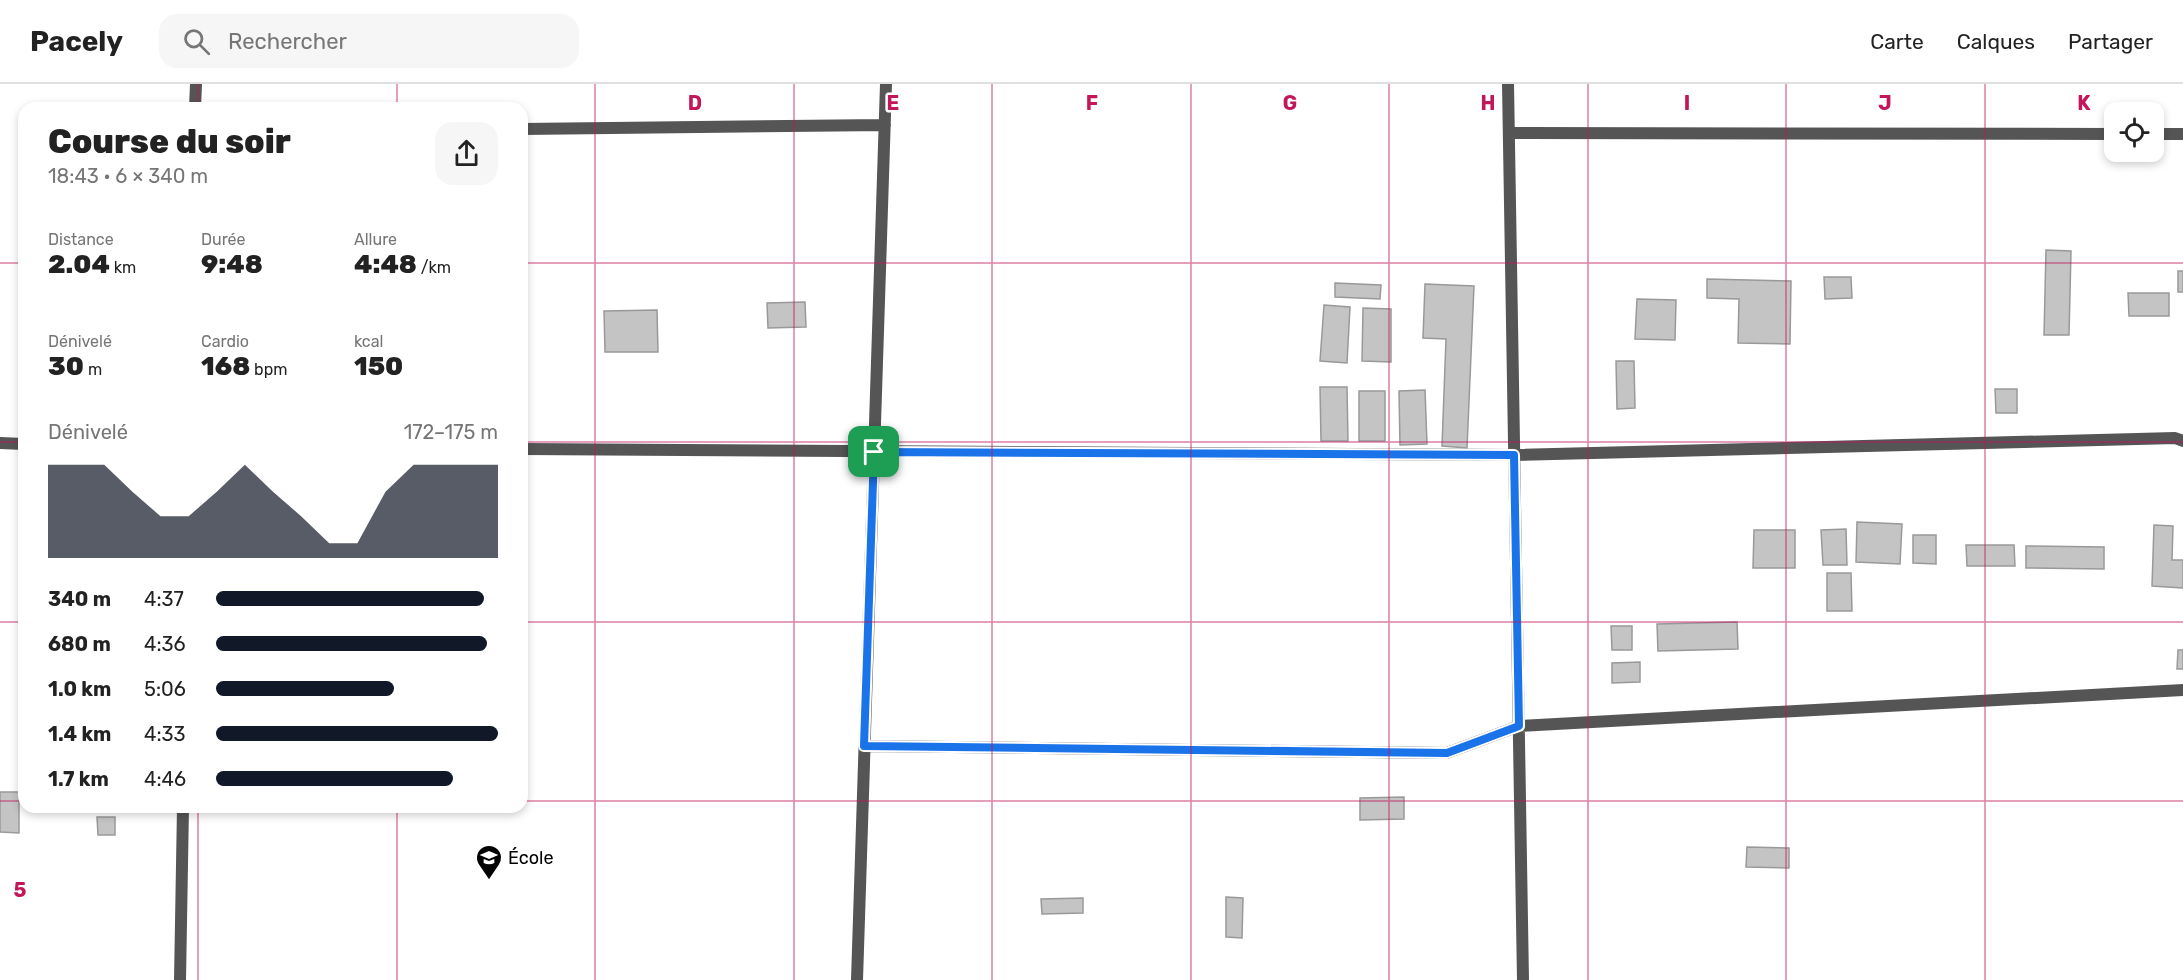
<!DOCTYPE html>
<html lang="fr">
<head>
<meta charset="utf-8">
<style>
	body { margin:0; font-family:Rubik,sans-serif; background:#f6f6f6; color:#222; height:100vh; display:flex; flex-direction:column; font-size:22px; white-space:nowrap }
	* { box-sizing:border-box; margin:0 }
	p { font-size:20px; color:#767676 }
	.icon { flex:none; width:33px; height:33px; fill:none; stroke:currentColor; stroke-width:2; stroke-linecap:round; stroke-linejoin:round }
	.map { position:relative; flex:1; overflow:hidden }
	.sheet { position:absolute; left:18px; top:18px; width:510px; height:711px; display:flex; flex-direction:column; background:#fff; border-radius:18px; box-shadow:0 3px 9px #0003 }
	.sheet>* { flex:none }
	.fabs { position:absolute; left:2104px; top:18px; display:grid; gap:12px }
	.fabs a { display:grid; place-items:center; width:60px; height:60px; border-radius:12px; background:#fff; box-shadow:0 3px 9px #0003; font-size:30px }
	.pin { position:absolute; display:grid; place-items:center; width:51px; height:51px; color:#fff; margin:-26px; border-radius:12px; box-shadow:0 3px 9px #0006 }
	.round { display:grid; place-items:center; flex:none; width:63px; height:63px; border-radius:18px; background:#f6f6f6 }
	.summary { display:flex; align-items:center; justify-content:space-between; height:102px; padding:0 30px }
	h1 { font-size:33px; font-weight:800; line-height:45px }
	.figures { display:grid; grid-template-columns:repeat(3,1fr); gap:9px; height:102px; padding:6px 30px }
	.figures div { display:grid; align-content:center }
	.figures b { font-size:26px; font-weight:800 }
	.figures small { font-size:16px; font-weight:400 }
	.figures p { font-size:16px }
	.chart { height:168px; padding:12px 30px }
	.chart p { display:flex; justify-content:space-between }
	.chart svg { width:100%; height:108px; margin-top:6px; fill:#111827; opacity:.7 }
	ul { padding:0 30px; list-style:none; font-size:20px }
	li { display:grid; grid-template-columns:96px 72px 1fr; align-items:center; height:45px }
	li i { height:15px; border-radius:8px; background:#111827 }
	header { display:flex; align-items:center; gap:36px; box-sizing:border-box; height:84px; padding:0 30px; background:#fff; border-bottom:2px solid #e0e0e0 }
	header strong { font-size:28px }
	nav { display:flex; gap:33px; margin-inline-start:auto; font-size:21px }
	.search { width:420px; height:54px; background:#f6f6f6; display:flex; align-items:center; gap:15px; box-sizing:border-box; padding:0 21px; border-radius:18px; color:#767676; font-size:22px }
	.map>svg:first-child { display:block }
	.building { fill:#c4c4c4; stroke:#999; stroke-width:1.5 }
	.lines { fill:none; stroke-linecap:round; stroke-linejoin:round }
	.minor { stroke:#555; stroke-width:12 }
	.route-casing { stroke:#fff; stroke-width:12 }
	.route { stroke:#1a73e8; stroke-width:8 }
	.grid { fill:none; stroke:#c2185b; stroke-width:1.5; stroke-opacity:0.55 }
	.labels { text-anchor:middle; stroke-width:5; stroke-linejoin:round; paint-order:stroke }
	.poi-label { font-size:18px; fill:#000; stroke:#fff; text-anchor:start }
	.grid-label { font-size:20px; text-anchor:middle; font-weight:bold; fill:#c2185b; stroke:#fff; stroke-width:5; stroke-linejoin:round; paint-order:stroke }
</style>
</head>
<body>
<header>
<strong>Pacely</strong>
<div class="search"><svg class="icon" aria-label="search" viewBox="0 0 24 24"><circle cx="10" cy="10" r="6"/><path d="M15 15l6 6"/></svg>Rechercher</div>
<nav><a>Carte</a><a>Calques</a><a>Partager</a></nav>
</header>
<div class="map">
<svg width="2183" height="896" viewBox="0 0 2183 896">
	<rect width="100%" height="100%" fill="#fff"/>
	<path class="building" d="M2046,166L2071,167L2069,251H2044Z
		M2178,187H2183V208H2178Z
		M1824,193H1851L1852,214L1825,215Z
		M1707,195L1791,197L1790,260L1738,259L1739,215L1707,214Z
		M1335,199L1381,201L1380,215L1335,213Z
		M1425,200L1474,202L1467,364L1442,362L1446,255L1423,254Z
		M2128,209H2169V232H2129Z
		M1637,215L1676,216L1675,256L1635,255Z
		M805,218L806,243L768,244L767,219Z
		M1324,221L1350,223L1347,279L1320,277Z
		M1363,224L1391,225V278L1362,277Z
		M657,226L658,268H605L604,227Z
		M1616,277H1634L1635,324L1617,325Z
		M1320,303H1347L1348,357H1321Z
		M1995,305H2017V329H1996Z
		M1425,306L1427,360L1400,361L1399,307Z
		M1359,307H1385V357H1359Z
		M1857,438L1902,440L1900,480L1856,478Z
		M2154,441L2173,442L2172,476H2183V504L2152,502Z
		M1846,445L1847,481H1823L1821,446Z
		M1754,446H1795V484H1753Z
		M1913,451H1936V480L1913,479Z
		M1966,461H2014L2015,482H1967Z
		M2026,462L2104,463V485L2026,484Z
		M1827,489H1851L1852,527H1827Z
		M1737,538L1738,565L1658,567L1657,540Z
		M1611,542H1632V566H1612Z
		M2178,566H2183V585H2177Z
		M1640,578V598L1612,599V579Z
		M0,708H19V749L0,748Z
		M1404,713V735L1360,736V714Z
		M97,733H115V751H98Z
		M1747,763L1789,764V784L1746,783Z
		M1226,813L1243,814L1242,854L1226,853Z
		M1083,814V829L1042,830L1041,815Z"/>
	<g class="lines">
		<path class="minor" d="M1508,0L1523,896
			M195,24L196,0
			M522,45L885,41
			M1509,49L2115,50
			M2154,50H2183
			M0,359L24,360
			M522,365L1514,371L2175,354L2183,357
			M864,662L1447,669L1519,642L2183,606
			M180,896L183,723
			M857,896L886,0"/>
	</g>
	<g class="lines">
		<defs>
			<path id="route" d="M874,368L1514,371L1519,642L1447,669L864,662Z"/>
		</defs>
		<use href="#route" class="route-casing"/>
		<use href="#route" class="route"/>
	</g>
	<path class="grid" d="M198,0V24M397,0V24M595,0V896M794,0V896M992,0V896M1191,0V896M1389,0V896M1588,0V896M1786,0V896M1985,0V896M0,179H24M522,179H2183M0,358H24M522,358H2183M0,538H24M522,538H2183M0,717H24M522,717H2183M198,723V896M397,723V896"/>
	<defs>
		<symbol id="school-pin" viewBox="-11 -11 22 30"><path d="M0 17L-7.5 6A9.5 9.5 0 1 1 7.5 6Z" fill="#000" stroke="#fff"/><path d="M0-5L7-2L0 1L-7-2ZM-4 1L0 2.5L4 1V4Q0 6-4 4Z" fill="#fff"/></symbol>
	</defs>
	<g fill-rule="evenodd">
		<use href="#school-pin" x="474" y="759" width="30" height="40"/>
	</g>
	<g class="labels">
		<g class="poi-label">
			<text x="508" y="780">École</text>
		</g>
	</g>
	<g class="grid-label">
		<text x="695" y="26">D</text>
		<text x="893" y="26">E</text>
		<text x="1092" y="26">F</text>
		<text x="1290" y="26">G</text>
		<text x="1488" y="26">H</text>
		<text x="1687" y="26">I</text>
		<text x="1885" y="26">J</text>
		<text x="2084" y="26">K</text>
		<text x="20" y="813">5</text>
	</g>
</svg>
<div class="fabs">
<a><svg class="icon" aria-label="locate" viewBox="0 0 24 24"><circle cx="12" cy="12" r="6"/><path d="M12 2v4M12 18v4M2 12h4M18 12h4"/></svg></a>
</div>
<div class="pin" style="left:874px;top:368px;background:#1e9e55"><svg class="icon" aria-label="arrive" viewBox="0 0 24 24"><path d="M6 21V4h12l-3 4 3 4H6"/></svg></div>
<section class="sheet">
<div class="summary"><div><h1>Course du soir</h1><p>18:43 · 6 × 340 m</p></div><a class="round"><svg class="icon" aria-label="share" viewBox="0 0 24 24"><path d="M12 15V3M7 8l5-5 5 5M5 13v7h14v-7"/></svg></a></div>
<div class="figures">
<div><p>Distance</p><b>2.04<small> km</small></b></div>
<div><p>Durée</p><b>9:48</b></div>
<div><p>Allure</p><b>4:48<small> /km</small></b></div>
</div>
<div class="figures">
<div><p>Dénivelé</p><b>30<small> m</small></b></div>
<div><p>Cardio</p><b>168<small> bpm</small></b></div>
<div><p>kcal</p><b>150</b></div>
</div>
<div class="chart"><p><span>Dénivelé</span>172–175 m</p>
<svg viewBox="0 0 160 44" preserveAspectRatio="none"><path d="M0 44V6L10 6L20 6L30 17L40 27L50 27L60 17L70 6L80 17L90 27L100 38L110 38L120 17L130 6L140 6L150 6L160 6V44z"/></svg>
</div>
<ul>
<li><b>340 m</b>4:37<i style="width:95%"></i></li>
<li><b>680 m</b>4:36<i style="width:96%"></i></li>
<li><b>1.0 km</b>5:06<i style="width:63%"></i></li>
<li><b>1.4 km</b>4:33<i style="width:100%"></i></li>
<li><b>1.7 km</b>4:46<i style="width:84%"></i></li>
</ul>
</section>
</div>
</body>
</html>
